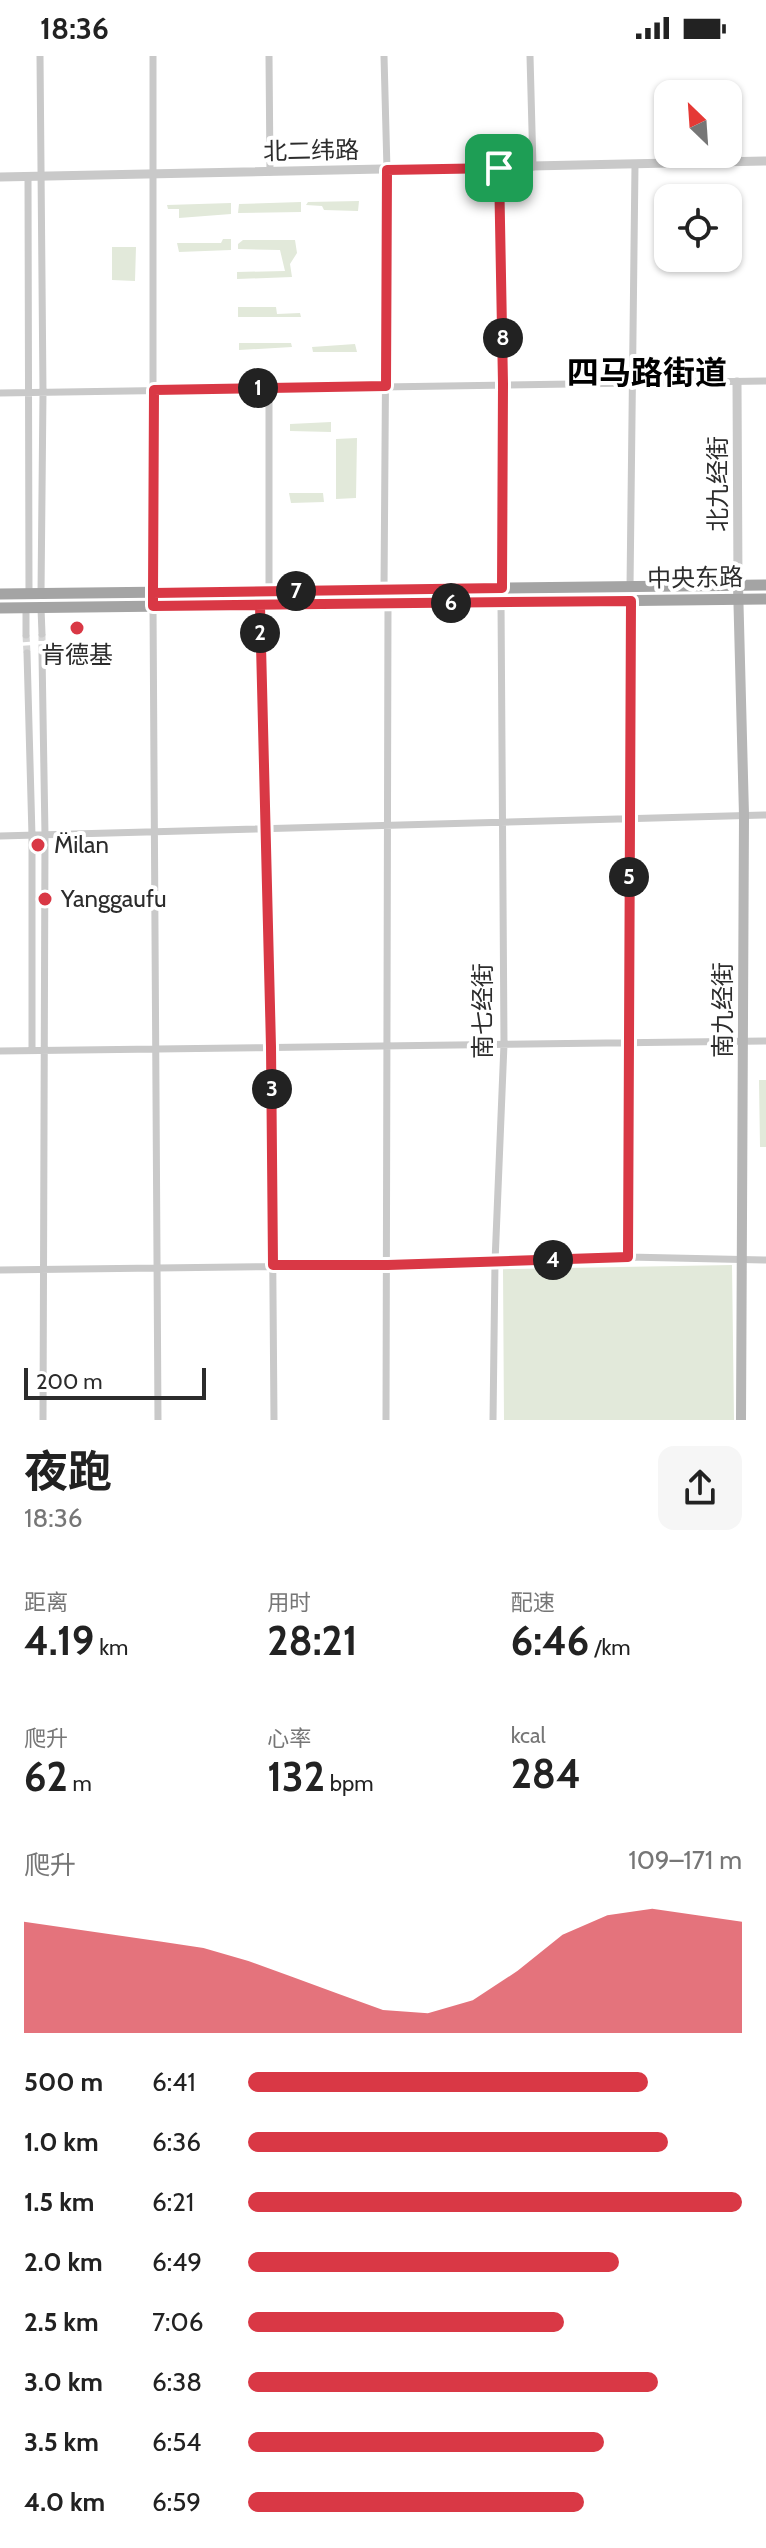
<!DOCTYPE html>
<html lang="zh">
<head>
<meta charset="utf-8">
<style>
	body { margin:0; font-family:Cabin,"Noto Sans SC",sans-serif; background:#f6f6f6; color:#222; height:100vh; display:flex; flex-direction:column; font-size:30px; white-space:nowrap }
	* { box-sizing:border-box; margin:0 }
	p { font-size:26px; color:#767676 }
	.icon { flex:none; width:44px; height:44px; fill:none; stroke:currentColor; stroke-width:2; stroke-linecap:round; stroke-linejoin:round }
	.map { position:relative; height:1364px; overflow:hidden }
	.drawer { display:flex; flex-direction:column; background:#fff; flex:1 }
	.drawer>* { flex:none }
	.needle { width:52px; rotate:335deg }
	.tools { position:absolute; left:654px; top:24px; display:grid; gap:16px }
	.tools a { display:grid; place-items:center; width:88px; height:88px; border-radius:16px; background:#fff; box-shadow:0 2px 6px #0004; font-size:40px }
	.scale { position:absolute; left:24px; bottom:20px; width:182px; box-sizing:border-box; padding-left:8px; border:4px solid #2c2c2c; border-top:0; font-size:22px; line-height:28px; white-space:nowrap; color:#2c2c2c; -webkit-text-stroke:6px #fff; paint-order:stroke }
	.pin { position:absolute; display:grid; place-items:center; width:68px; height:68px; color:#fff; margin:-34px; border-radius:16px; box-shadow:0 4px 12px #0006 }
	.km { position:absolute; width:40px; height:40px; margin:-20px; border-radius:50%; background:#222; color:#fff; font-size:22px; line-height:40px; text-align:center }
	.round { display:grid; place-items:center; flex:none; width:84px; height:84px; border-radius:16px; background:#f6f6f6 }
	.overview { display:flex; align-items:center; justify-content:space-between; height:136px; padding:0 24px }
	h1 { font-size:44px; font-weight:700; line-height:60px }
	.figures { display:grid; grid-template-columns:repeat(3,1fr); gap:12px; height:136px; padding:8px 24px }
	.figures div { display:grid; align-content:center }
	.figures b { font-size:40px; font-weight:700 }
	.figures small { font-size:22px; font-weight:400 }
	.figures p { font-size:22px }
	.chart { height:224px; padding:16px 24px }
	.chart p { display:flex; justify-content:space-between }
	.chart svg { width:100%; height:144px; margin-top:8px; fill:#d93845; opacity:.7 }
	ul { padding:0 24px; list-style:none; font-size:26px }
	li { display:grid; grid-template-columns:128px 96px 1fr; align-items:center; height:60px }
	li i { height:20px; border-radius:10px; background:#d93845 }
	.status { display:flex; justify-content:space-between; align-items:center; height:56px; padding:0 40px; background:#fff; direction:ltr }
	.status svg { height:22px; fill:currentColor }
	.map>svg:first-child { display:block }
	.green { fill:#e2e9da }
	.lines { fill:none; stroke-linecap:round; stroke-linejoin:round }
	.minor-tunnel { stroke:#d5d5d5; stroke-width:7; stroke-dasharray:7 3.5; stroke-linecap:butt }
	.minor { stroke:#c9c9c9; stroke-width:7 }
	.tertiary { stroke:#c9c9c9; stroke-width:9 }
	.secondary { stroke:#b6b6b6; stroke-width:10 }
	.primary { stroke:#a4a4a4; stroke-width:11 }
	.route-casing { stroke:#fff; stroke-width:16 }
	.route { stroke:#d93845; stroke-width:10 }
	.poi-dot { fill:#d93845; stroke:#fff; stroke-width:3 }
	.labels { text-anchor:middle; stroke-width:8; stroke-linejoin:round; paint-order:stroke }
	.street-label { font-size:24px; fill:#2c2c2c; stroke:#fff }
	.poi-label { font-size:24px; fill:#2c2c2c; stroke:#fff; text-anchor:start }
	.district-label { font-size:32px; font-weight:bold; fill:#000; stroke:#fff }
</style>
</head>
<body>
<div class="status"><b>18:36</b><svg viewBox="0 0 49 12"><path d="M0 12V9h3v3zM5 12V6h3v6zM10 12V3h3v9zM15 12V0h3v12zM26 1h20v11H26zM47 4h2v5h-2z"/></svg></div>
<div class="map">
<svg width="766" height="1364" viewBox="0 0 766 1364">
	<rect width="100%" height="100%" fill="#fff"/>
	<path class="green" d="M359,145L358,155L324,154L322,150L306,149L308,146Z
		M301,146V156L238,157L239,148Z
		M231,147V158L179,162V153H168L167,149Z
		M223,183H231V194L179,196L177,187H221Z
		M243,184H295L297,197L290,208L292,221L237,223V216L285,215L280,194L238,193V188Z
		M112,191H136L135,225L112,224Z
		M238,251H276L277,258L300,257L301,261H238Z
		M239,287H291L292,291L239,294Z
		M355,288L357,296H313L312,291Z
		M331,366V376L290,375V368Z
		M357,382L356,442L336,443V383Z
		M289,437H323L324,446L291,447Z
		M759,1024H766V1091H760Z
		M732,1209L734,1364H504L503,1213Z"/>
	<g class="lines">
		<path class="minor-tunnel" d="M42,578V598
			M26,579L27,597"/>
		<path class="minor" d="M40,0L43,336L41,538
			M153,0V550L158,1364
			M269,0L270,116
			M384,0L387,114L384,534
			M530,0L533,111
			M499,112L503,328L502,532
			M28,120L29,538
			M269,332V535
			M0,337L766,325
			M630,531L635,109
			M260,549L271,991L274,1364
			M26,552V579
			M41,552L42,578
			M27,597L32,780V994
			M42,598L45,779L43,1364
			M0,780L766,759
			M0,995L766,985
			M628,1201L631,545
			M0,1214L388,1209L628,1201L766,1204
			M386,1364L388,548
			M493,1364L495,1206L504,988L501,546"/>
		<path class="tertiary" d="M0,121L766,105
			M737,326L738,529"/>
		<path class="secondary" d="M738,529L744,759L741,1364"/>
		<path class="primary" d="M0,538L766,529
			M0,552L766,543"/>
	</g>
	<g class="lines">
		<defs>
			<path id="route" d="M499,112L387,114L386,330L154,334L153,537V550L260,549L271,991L273,1209H388L628,1201L631,545C472,546 312,548 153,550V537L502,532L503,328L499,112"/>
		</defs>
		<use href="#route" class="route-casing"/>
		<use href="#route" class="route"/>
	</g>
	<g class="poi-dot">
		<circle cx="77" cy="572" r="8"/>
		<circle cx="38" cy="789" r="8"/>
		<circle cx="45" cy="843" r="8"/>
	</g>
	<g class="labels">
		<g class="street-label">
			<text transform="translate(311 95) rotate(-1)" y="8">北二纬路</text>
			<text transform="translate(718 428) rotate(-90)" y="8">北九经街</text>
			<text transform="translate(695 522) rotate(-1)" y="8">中央东路</text>
			<text transform="translate(723 954) rotate(-90)" y="8">南九经街</text>
			<text transform="translate(483 955) rotate(-90)" y="8">南七经街</text>
		</g>
		<g class="poi-label">
			<text x="77" y="607" text-anchor="middle">肯德基</text>
			<text x="54" y="797">M̈ilan</text>
			<text x="61" y="851">Yanggaufu</text>
		</g>
		<g class="district-label">
			<text x="647" y="328">四马路街道</text>
		</g>
	</g>
</svg>
<div class="tools">
<a><svg class="needle" viewBox="-14 -14 28 28"><path d="M0-13l5 13h-10z" fill="#e53935"/><path d="M0 13l5-13h-10z" fill="#767676"/></svg></a>
<a><svg class="icon" aria-label="locate" viewBox="0 0 24 24"><circle cx="12" cy="12" r="6"/><path d="M12 2v4M12 18v4M2 12h4M18 12h4"/></svg></a>
</div>
<div class="scale">200 m</div>
<div class="pin" style="left:499px;top:112px;background:#1e9e55"><svg class="icon" aria-label="arrive" viewBox="0 0 24 24"><path d="M6 21V4h12l-3 4 3 4H6"/></svg></div>
<b class="km" style="left:258px;top:332px">1</b>
<b class="km" style="left:260px;top:577px">2</b>
<b class="km" style="left:272px;top:1033px">3</b>
<b class="km" style="left:553px;top:1204px">4</b>
<b class="km" style="left:629px;top:821px">5</b>
<b class="km" style="left:451px;top:547px">6</b>
<b class="km" style="left:296px;top:535px">7</b>
<b class="km" style="left:503px;top:282px">8</b>
</div>
<section class="drawer">
<div class="overview"><div><h1>夜跑</h1><p>18:36</p></div><a class="round"><svg class="icon" aria-label="share" viewBox="0 0 24 24"><path d="M12 15V3M7 8l5-5 5 5M5 13v7h14v-7"/></svg></a></div>
<div class="figures">
<div><p>距离</p><b>4.19<small> km</small></b></div>
<div><p>用时</p><b>28:21</b></div>
<div><p>配速</p><b>6:46<small> /km</small></b></div>
</div>
<div class="figures">
<div><p>爬升</p><b>62<small> m</small></b></div>
<div><p>心率</p><b>132<small> bpm</small></b></div>
<div><p>kcal</p><b>284</b></div>
</div>
<div class="chart"><p><span>爬升</span>109–171 m</p>
<svg viewBox="0 0 160 44" preserveAspectRatio="none"><path d="M0 44V10L10 12L20 14L30 16L40 18L50 22L60 27L70 32L80 37L90 38L100 34L110 25L120 14L130 8L140 6L150 8L160 10V44z"/></svg>
</div>
<ul>
<li><b>500 m</b>6:41<i style="width:81%"></i></li>
<li><b>1.0 km</b>6:36<i style="width:85%"></i></li>
<li><b>1.5 km</b>6:21<i style="width:100%"></i></li>
<li><b>2.0 km</b>6:49<i style="width:75%"></i></li>
<li><b>2.5 km</b>7:06<i style="width:64%"></i></li>
<li><b>3.0 km</b>6:38<i style="width:83%"></i></li>
<li><b>3.5 km</b>6:54<i style="width:72%"></i></li>
<li><b>4.0 km</b>6:59<i style="width:68%"></i></li>
</ul>
</section>
</body>
</html>
